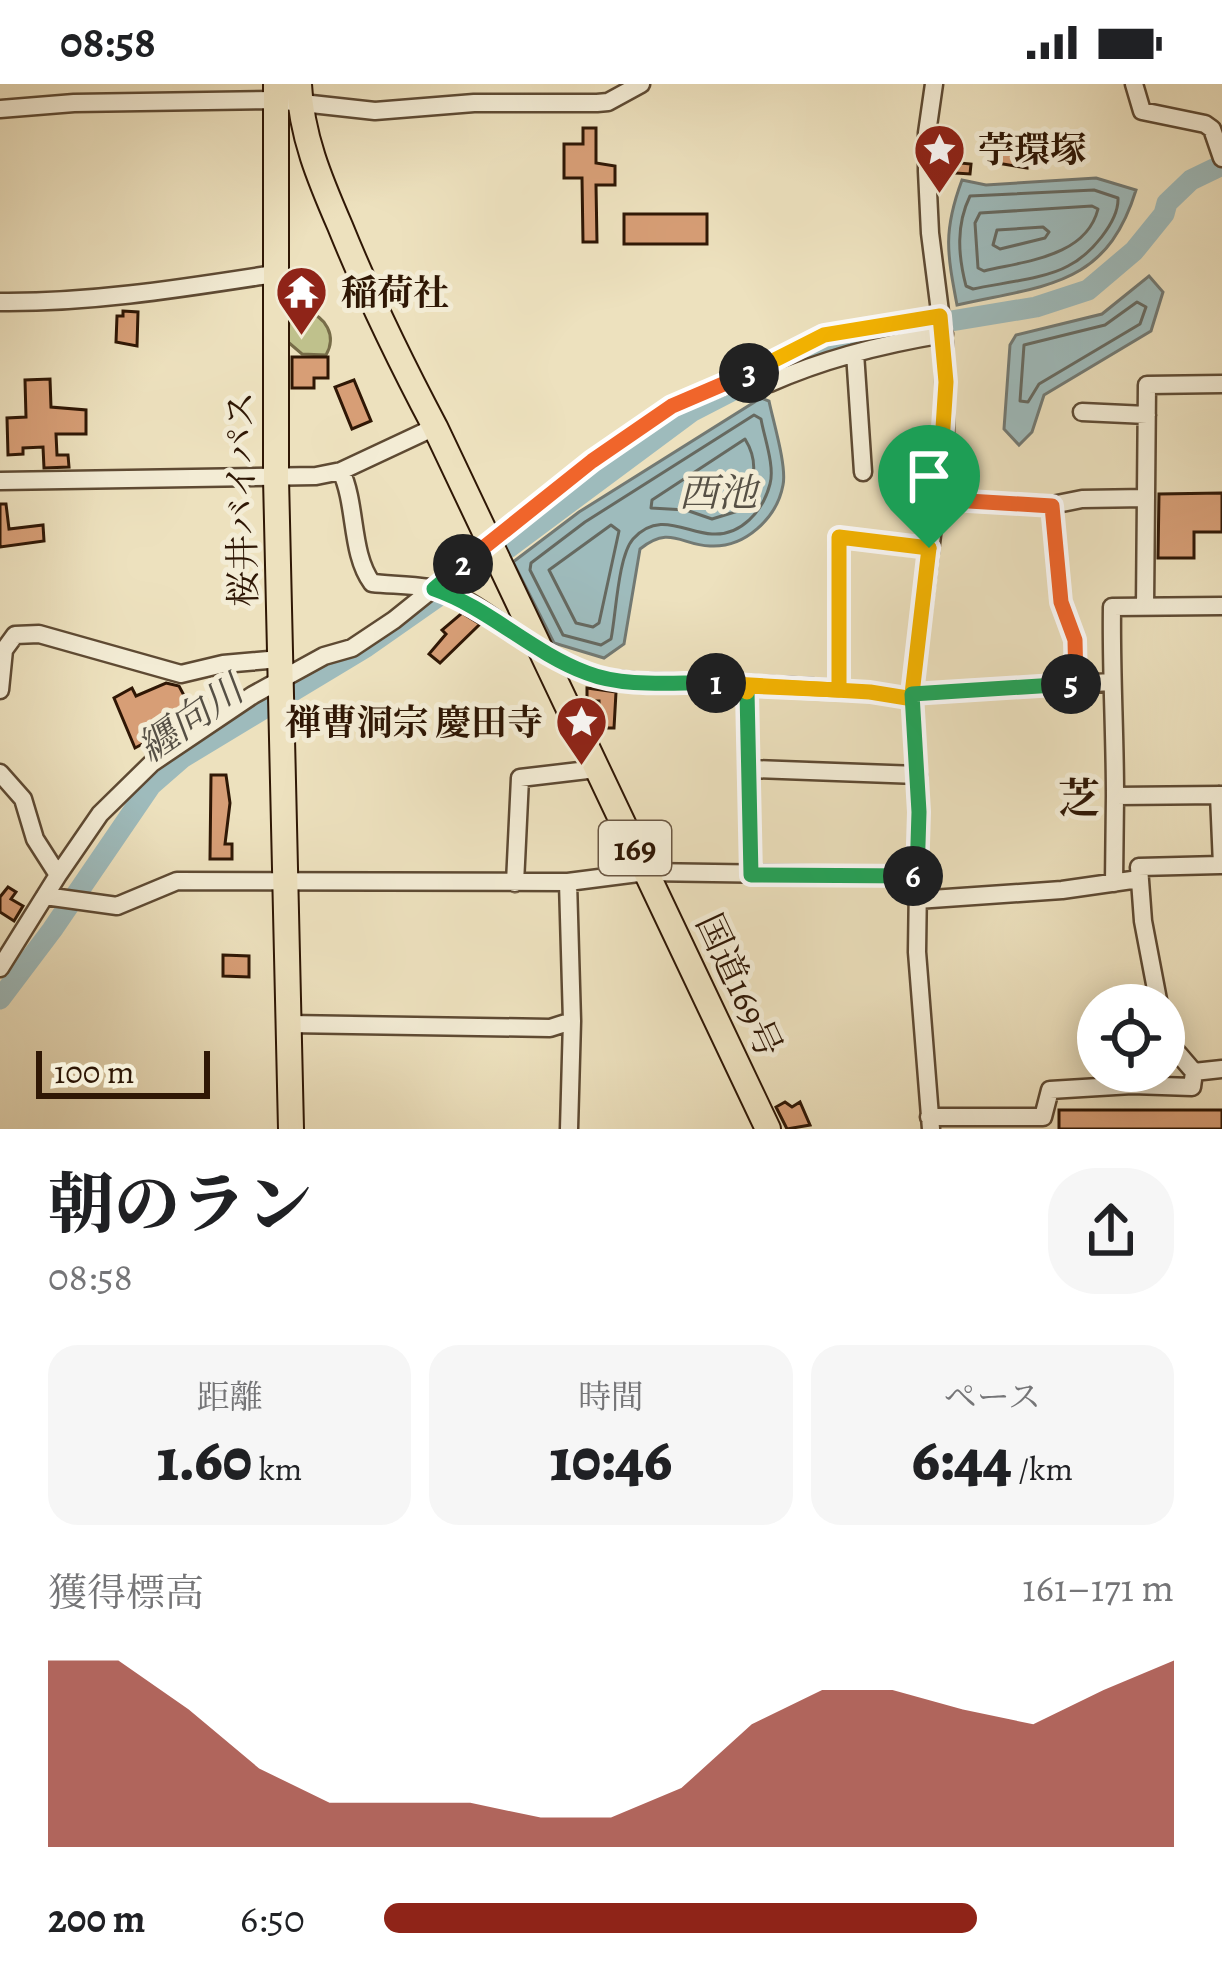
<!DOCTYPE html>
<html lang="ja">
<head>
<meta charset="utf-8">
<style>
	body { margin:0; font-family:Alegreya,"Noto Serif JP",serif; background:#f6f6f6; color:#202124; height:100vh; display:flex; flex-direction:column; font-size:45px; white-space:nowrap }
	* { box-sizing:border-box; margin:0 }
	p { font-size:39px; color:#757577 }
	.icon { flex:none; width:66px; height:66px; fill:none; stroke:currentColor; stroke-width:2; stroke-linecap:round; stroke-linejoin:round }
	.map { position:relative; height:1045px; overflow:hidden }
	.drawer { display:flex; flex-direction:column; background:#fff; flex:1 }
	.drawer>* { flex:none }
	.tools { position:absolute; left:1077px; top:900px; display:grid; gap:24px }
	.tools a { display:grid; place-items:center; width:108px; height:108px; border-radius:50%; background:#fff; box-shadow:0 6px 30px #0003; font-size:60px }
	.scale { position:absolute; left:36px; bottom:30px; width:174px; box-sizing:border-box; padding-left:12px; border:6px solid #2f1705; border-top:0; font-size:33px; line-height:42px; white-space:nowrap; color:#2f1705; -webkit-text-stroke:9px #f3ecd5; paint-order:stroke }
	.pin { position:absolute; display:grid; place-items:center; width:102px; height:102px; color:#fff; margin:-123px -51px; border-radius:50% 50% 50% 0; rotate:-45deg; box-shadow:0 0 12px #0007 }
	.pin .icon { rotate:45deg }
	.km { position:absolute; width:60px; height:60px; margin:-30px; border-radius:50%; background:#222; color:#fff; font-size:33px; line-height:60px; text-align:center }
	.round { display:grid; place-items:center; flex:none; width:126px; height:126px; border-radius:48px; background:#f6f6f6 }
	.head { display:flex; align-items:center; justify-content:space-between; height:204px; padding:0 48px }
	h1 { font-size:66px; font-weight:800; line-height:90px }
	.stats { display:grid; grid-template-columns:repeat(3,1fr); gap:18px; height:204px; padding:12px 48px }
	.stats div { display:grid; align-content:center; border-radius:30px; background:#f6f6f6; text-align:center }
	.stats b { font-size:60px; font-weight:800 }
	.stats small { font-size:33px; font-weight:400 }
	.stats p { font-size:33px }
	.chart { height:336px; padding:24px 48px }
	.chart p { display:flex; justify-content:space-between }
	.chart svg { width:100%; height:216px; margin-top:12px; fill:#8f2418; opacity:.7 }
	ul { padding:0 48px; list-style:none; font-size:39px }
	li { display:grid; grid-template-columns:192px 144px 1fr; align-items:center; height:90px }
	li i { height:30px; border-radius:15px; background:#8f2418 }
	.status { display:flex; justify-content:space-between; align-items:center; height:84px; padding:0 60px; background:#fff; direction:ltr }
	.status svg { height:33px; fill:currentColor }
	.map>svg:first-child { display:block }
	.green { fill:#bfc18c; stroke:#776c48; stroke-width:3 }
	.water { fill:#9ebbbc; stroke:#727973; stroke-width:3 }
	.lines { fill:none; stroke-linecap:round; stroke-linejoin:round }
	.shore { stroke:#666960; stroke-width:3 }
	.river { stroke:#9ebbbc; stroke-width:21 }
	.building { fill:#d79e76; stroke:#2f1705; stroke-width:3 }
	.minor-casing { stroke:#5e4a33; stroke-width:21 }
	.highway-casing { stroke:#2f1705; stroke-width:28 }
	.minor { stroke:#f3ecd5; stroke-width:16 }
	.highway { stroke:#ede1be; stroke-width:24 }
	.split-1-casing { stroke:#fff; stroke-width:24 }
	.split-2-casing { stroke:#fff; stroke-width:24 }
	.split-3-casing { stroke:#fff; stroke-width:24 }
	.split-4-casing { stroke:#fff; stroke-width:24 }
	.split-5-casing { stroke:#fff; stroke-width:24 }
	.split-6-casing { stroke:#fff; stroke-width:24 }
	.split-7-casing { stroke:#fff; stroke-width:24 }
	.split-8-casing { stroke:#fff; stroke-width:24 }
	.split-1 { stroke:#f5b400; stroke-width:15 }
	.split-2 { stroke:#22a559; stroke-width:15 }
	.split-3 { stroke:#f0652b; stroke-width:15 }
	.split-4 { stroke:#f5b400; stroke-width:15 }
	.split-5 { stroke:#f0652b; stroke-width:15 }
	.split-6 { stroke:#22a559; stroke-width:15 }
	.split-7 { stroke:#22a559; stroke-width:15 }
	.split-8 { stroke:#f5b400; stroke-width:15 }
	.labels { text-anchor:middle; stroke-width:10; stroke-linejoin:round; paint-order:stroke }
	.shield { fill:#f3ecd5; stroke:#6a5743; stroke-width:3 }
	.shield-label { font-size:33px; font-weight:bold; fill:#2f1705 }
	.poi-label { font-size:36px; font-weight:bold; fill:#2f1705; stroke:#f3ecd5; text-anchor:start }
	.street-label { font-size:36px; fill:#2f1705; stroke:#f3ecd5 }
	.water-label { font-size:39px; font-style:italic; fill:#565045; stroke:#f3ecd5 }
	.quarter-label { font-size:42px; font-weight:bold; fill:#2f1705; stroke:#f3ecd5 }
</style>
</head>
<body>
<div class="status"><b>08:58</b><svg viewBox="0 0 49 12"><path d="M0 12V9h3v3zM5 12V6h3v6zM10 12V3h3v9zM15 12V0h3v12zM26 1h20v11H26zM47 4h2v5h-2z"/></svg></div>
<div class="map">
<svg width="1222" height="1045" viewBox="0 0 1222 1045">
	<rect width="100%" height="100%" fill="#ede1be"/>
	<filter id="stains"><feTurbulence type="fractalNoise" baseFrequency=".00167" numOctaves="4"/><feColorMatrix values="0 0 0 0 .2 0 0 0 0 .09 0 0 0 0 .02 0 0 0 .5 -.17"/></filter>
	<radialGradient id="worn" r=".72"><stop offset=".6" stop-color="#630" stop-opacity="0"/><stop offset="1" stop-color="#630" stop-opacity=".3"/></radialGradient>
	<path class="green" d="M305,227C326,232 337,252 326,271L302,270L288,258L289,232Z"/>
	<path class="water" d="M1096,94L1136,106C1106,204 1044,201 957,221C947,168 943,147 962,96L986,101Z
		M1149,192L1163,208L1151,247L1044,311L1032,348L1019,361L1004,345L1010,261L1016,251L1102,230Z
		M761,314L769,317C773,337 787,382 783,401C777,434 745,464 710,462C681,461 670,441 640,465L624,560L604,574L554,559L513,478L579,428Z"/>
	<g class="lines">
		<path class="shore" d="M1094,106L1118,114C1119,138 1090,171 1068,182C1045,195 1000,199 973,205L966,202C958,171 956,141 970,112Z
			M1092,122L1098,125C1086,173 1025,177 984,187L978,184L975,139L980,129Z
			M1043,143L1049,148L1045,154L1000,165L993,161L997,146Z
			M1137,218L1146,223L1140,240L1039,300L1028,318L1020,317L1024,261L1105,241Z
			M754,331L761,335C764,353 775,382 770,400C763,427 741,452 712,450C686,449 659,426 633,455C618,472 616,531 611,555L601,561L563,551L530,486L531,479L585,438Z
			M745,355C761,381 753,402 738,427L712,435L686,426L651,424L652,416Z
			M611,441L619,447L599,539L593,543L576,539L549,486Z"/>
		<path class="river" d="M508,464L691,328L776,284L830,264L897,246L1036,223L1088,206L1134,167L1164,130L1167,119L1191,96L1222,81
			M0,915L52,846L151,701L182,674L366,563L486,479"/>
	</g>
	<path class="building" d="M583,44H596V79L615,82V101H596L597,158H583L582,94H564V60H583Z
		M940,55L949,56V78L971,80L970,90L940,88Z
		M1027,63V84L991,78V65Z
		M624,130H707V160H624Z
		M123,227L138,228L137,262L116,258L117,232H123Z
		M292,273H328V294H314V304H292Z
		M50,295L51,323L86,326V350H56L57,371H68L69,383L44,384L43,363L23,364V370L8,371L7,334L26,333L25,296Z
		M354,296L371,337L352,345L335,303Z
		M1222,409V448H1194V474H1158L1159,410Z
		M0,420H6L9,445L43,441L44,457L0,463Z
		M462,529L480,540L440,579L429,570L446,550L442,546Z
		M166,599L179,602L195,632L135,664L114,614L132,604L136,612Z
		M587,604L616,608L614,644H600L599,617H587Z
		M211,691H226L230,719L225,760H232V775H210Z
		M8,803L16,808L11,815L23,822L14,837L0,828V813Z
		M223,871L249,872V893L223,892Z
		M785,1018L792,1023L800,1018L810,1041L787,1045L776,1023Z
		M1059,1026H1222V1045H1059Z"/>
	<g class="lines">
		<defs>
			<path id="minor" d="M1134,0L1142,27L1205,40L1212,45L1222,74
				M0,25L74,19L275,16L375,27L474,19H597L608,18L641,0
				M0,218C92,219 183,204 274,190
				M855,269L863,388
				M770,299C826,274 883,260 944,250
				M1082,328L1147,331
				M341,387C357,421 350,469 372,499C400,502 436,500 462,514C507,538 544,579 596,592C634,601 675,597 715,599C778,601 844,603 907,614L912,610L1111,598
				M0,397L316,392L341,387L435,343
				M935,415L1052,421L1082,415L1146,414
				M1052,421L1061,517L1075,555L1076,600
				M1222,522L1112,523C1111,586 1115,648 1115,712L1222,711
				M1145,523L1147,301L1222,300
				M747,602L751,791
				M0,606L4,566L15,551L39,550L181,590L223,580L280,575
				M839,606V453L929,465
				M752,685L918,691
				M0,689L23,715L35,755L58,791L0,884
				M1219,711L1222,781
				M58,791L100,730L152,679L253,611L324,572L352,564L394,536L592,377L672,322L732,298L824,251L941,232
				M568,798L572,937L569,1045
				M515,799L520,694L596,685
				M1114,799L1115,712
				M45,812L117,822L177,797L568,798L646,788L917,792
				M917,816L1062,806L1139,795
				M1159,921L1143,837L1139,783L1220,781
				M289,940L550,944L572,937
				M1164,953L1194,988
				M1194,988L1222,985
				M929,1033H1043L1050,1006L1132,1001L1192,1003L1194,988
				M931,1045L917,868L919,728L912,610L945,348L944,259L930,149L927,87V49L934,0"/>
			<path id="highway" d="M276,0V394L291,1045
				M299,0C301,51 320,96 340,142C368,211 400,277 435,343L768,1045"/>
		</defs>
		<use href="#minor" class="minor-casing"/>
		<use href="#highway" class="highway-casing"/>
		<use href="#minor" class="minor"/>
		<use href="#highway" class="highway"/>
	</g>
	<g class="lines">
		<defs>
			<path id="split-1" d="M716,599L870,608L907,614L912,610L929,464"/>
			<path id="split-2" d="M463,480L434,505C489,524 531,568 587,589C625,604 675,598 716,599"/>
			<path id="split-3" d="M463,480L592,377L672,322L749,289"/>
			<path id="split-4" d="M749,289L824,251L940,232L946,298L941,374"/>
			<path id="split-5" d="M941,374L935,415L1052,422L1061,518L1075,556L1076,600H1071"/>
			<path id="split-6" d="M913,792H917L919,728L912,610L1071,600"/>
			<path id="split-7" d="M747,608L751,791L913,792"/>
			<path id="split-8" d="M747,608V602L839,606V453L929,464"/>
		</defs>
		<use href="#split-1" class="split-1-casing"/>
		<use href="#split-2" class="split-2-casing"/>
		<use href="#split-3" class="split-3-casing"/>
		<use href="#split-4" class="split-4-casing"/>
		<use href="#split-5" class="split-5-casing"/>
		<use href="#split-6" class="split-6-casing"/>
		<use href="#split-7" class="split-7-casing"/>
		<use href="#split-8" class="split-8-casing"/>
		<use href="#split-1" class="split-1"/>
		<use href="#split-2" class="split-2"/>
		<use href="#split-3" class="split-3"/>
		<use href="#split-4" class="split-4"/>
		<use href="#split-5" class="split-5"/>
		<use href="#split-6" class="split-6"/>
		<use href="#split-7" class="split-7"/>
		<use href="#split-8" class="split-8"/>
	</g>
	<defs>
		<symbol id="sight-pin" viewBox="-11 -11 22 30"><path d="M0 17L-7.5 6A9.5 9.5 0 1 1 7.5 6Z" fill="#8f2418" stroke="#f3ecd5"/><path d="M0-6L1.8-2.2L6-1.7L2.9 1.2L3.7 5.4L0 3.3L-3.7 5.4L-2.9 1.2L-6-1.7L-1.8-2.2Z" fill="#fff"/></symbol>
		<symbol id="temple-pin" viewBox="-11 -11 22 30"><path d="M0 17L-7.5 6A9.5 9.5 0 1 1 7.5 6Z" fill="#8f2418" stroke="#f3ecd5"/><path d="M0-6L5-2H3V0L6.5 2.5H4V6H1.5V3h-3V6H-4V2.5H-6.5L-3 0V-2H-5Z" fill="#fff"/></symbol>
	</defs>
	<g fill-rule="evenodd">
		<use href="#sight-pin" x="910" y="36" width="59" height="81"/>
		<use href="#temple-pin" x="272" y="178" width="59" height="81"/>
		<use href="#sight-pin" x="552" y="608" width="59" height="81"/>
	</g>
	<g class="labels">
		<rect class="shield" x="599" y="737" width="72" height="54" rx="9"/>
		<g class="shield-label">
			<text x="635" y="776">169</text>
		</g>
		<g class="poi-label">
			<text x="978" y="78">苧環塚</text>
			<text x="341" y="221">稲荷社</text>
			<text x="543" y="651" text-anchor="end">禅曹洞宗 慶田寺</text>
		</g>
		<g class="street-label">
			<text transform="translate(241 415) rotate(-91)" y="13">桜井バイパス</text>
			<text transform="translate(740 901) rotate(65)" y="13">国道169号</text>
		</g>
		<g class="water-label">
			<text x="718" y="422">西池</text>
			<text transform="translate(190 634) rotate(-35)" y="14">纒向川</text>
		</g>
		<g class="quarter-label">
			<text x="1079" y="729">芝</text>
		</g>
	</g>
	<rect width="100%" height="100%" filter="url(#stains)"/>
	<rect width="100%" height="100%" fill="url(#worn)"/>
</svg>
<div class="tools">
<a><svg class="icon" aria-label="locate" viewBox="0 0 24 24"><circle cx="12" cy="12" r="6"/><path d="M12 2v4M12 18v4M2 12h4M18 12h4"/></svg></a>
</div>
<div class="scale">100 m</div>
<div class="pin" style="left:929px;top:464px;background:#1e9e55"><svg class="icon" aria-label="arrive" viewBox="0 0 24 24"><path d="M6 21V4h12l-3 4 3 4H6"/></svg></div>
<b class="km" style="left:716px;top:599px">1</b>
<b class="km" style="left:463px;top:480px">2</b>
<b class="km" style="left:749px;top:289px">3</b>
<b class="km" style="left:1071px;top:600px">5</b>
<b class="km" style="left:913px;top:792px">6</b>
</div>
<section class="drawer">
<div class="head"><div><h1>朝のラン</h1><p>08:58</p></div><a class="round"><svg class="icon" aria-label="share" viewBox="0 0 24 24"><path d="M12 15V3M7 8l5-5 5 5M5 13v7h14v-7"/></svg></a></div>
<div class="stats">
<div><p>距離</p><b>1.60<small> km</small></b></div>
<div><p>時間</p><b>10:46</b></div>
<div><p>ペース</p><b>6:44<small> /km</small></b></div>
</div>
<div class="chart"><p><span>獲得標高</span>161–171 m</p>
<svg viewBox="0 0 160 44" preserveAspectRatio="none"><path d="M0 44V6L10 6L20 16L30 28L40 35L50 35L60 35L70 38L80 38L90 32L100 19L110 12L120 12L130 16L140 19L150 12L160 6V44z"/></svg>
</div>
<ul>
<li><b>200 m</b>6:50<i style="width:75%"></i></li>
</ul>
</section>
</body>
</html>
